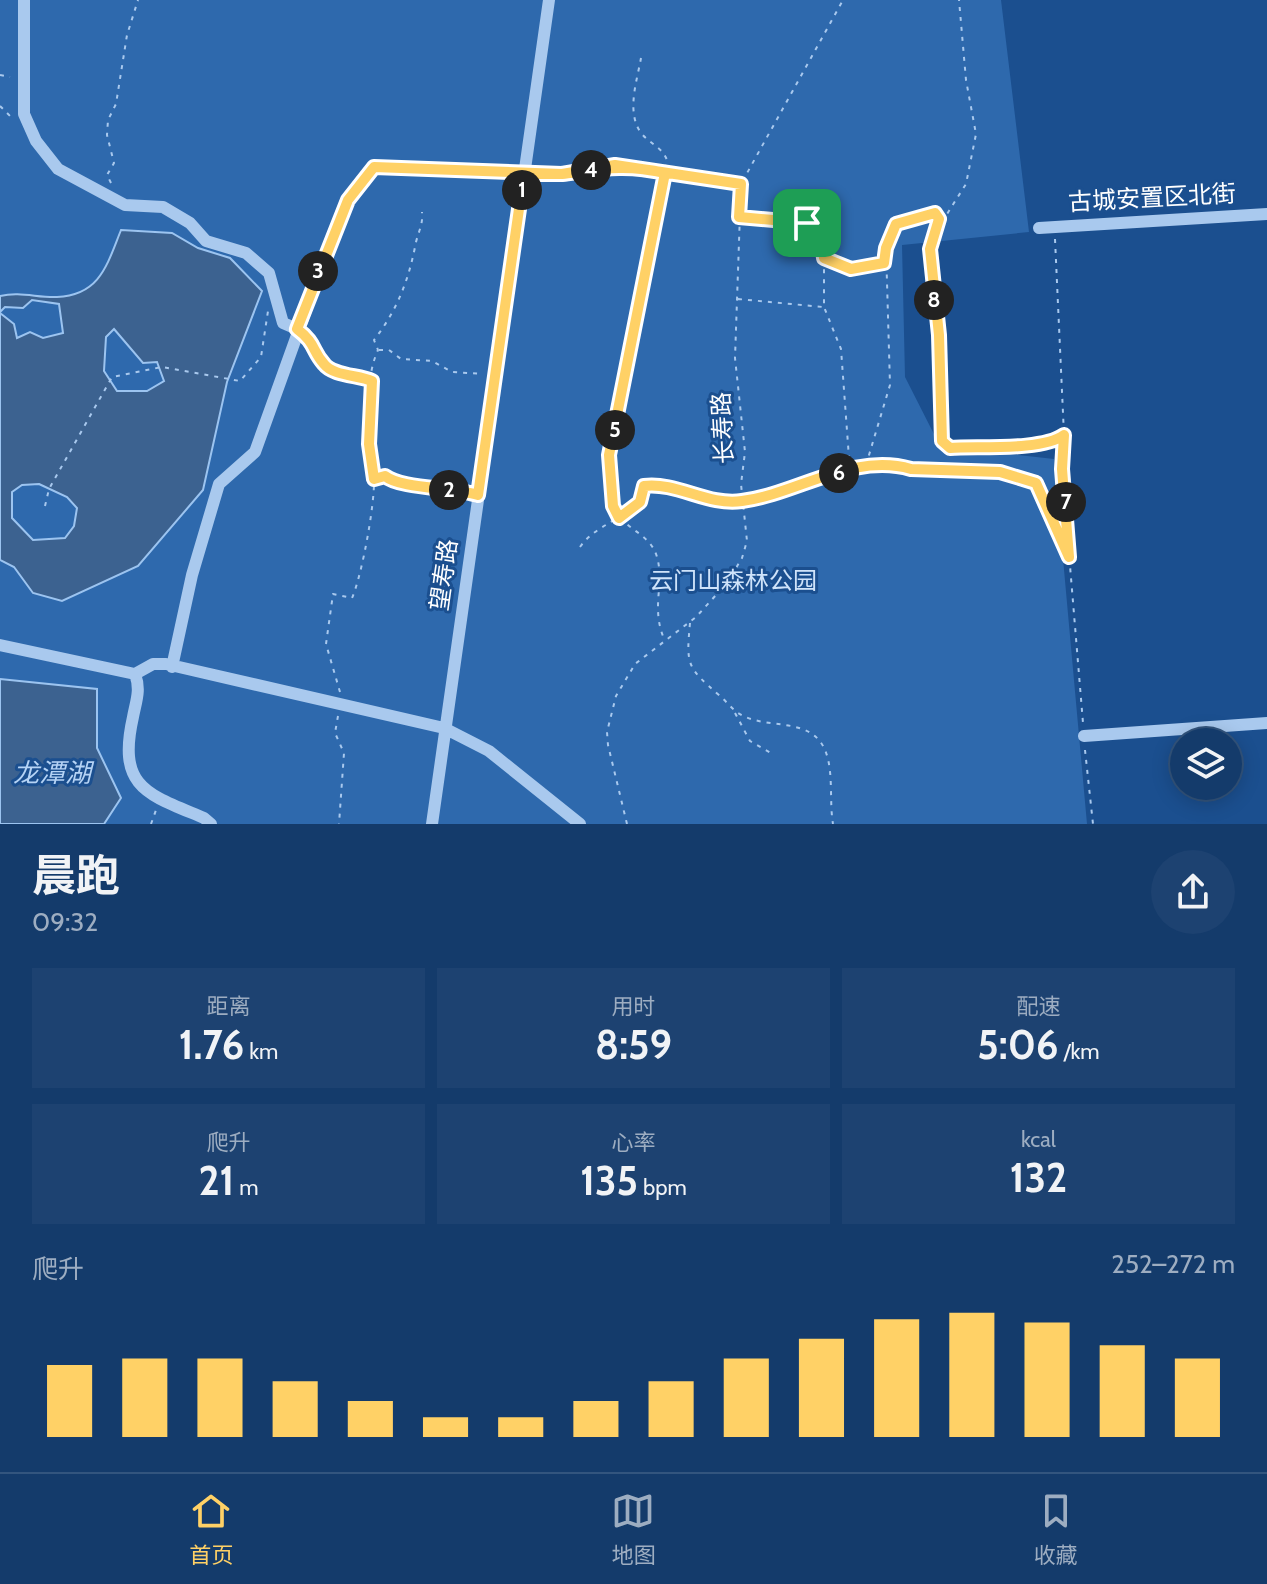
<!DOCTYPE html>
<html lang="zh">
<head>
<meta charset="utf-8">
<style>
	body { margin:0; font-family:Cabin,"Noto Sans SC",sans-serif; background:#1d4271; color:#f1f3f6; height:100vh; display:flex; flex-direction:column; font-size:30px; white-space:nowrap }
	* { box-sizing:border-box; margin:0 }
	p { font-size:26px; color:#9dadc1 }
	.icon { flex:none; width:44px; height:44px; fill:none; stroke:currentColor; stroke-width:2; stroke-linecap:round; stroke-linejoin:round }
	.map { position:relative; height:824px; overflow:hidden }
	.details { display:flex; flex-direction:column; background:#143b6b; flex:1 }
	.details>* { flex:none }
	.controls { position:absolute; left:1170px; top:728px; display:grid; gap:16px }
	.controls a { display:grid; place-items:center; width:72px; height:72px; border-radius:50%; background:#143b6b; box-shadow:0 4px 20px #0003,0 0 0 2px #33557e; font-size:40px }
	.pin { position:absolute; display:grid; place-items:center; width:68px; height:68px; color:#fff; margin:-34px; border-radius:16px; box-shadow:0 4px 12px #0006 }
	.km { position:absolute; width:40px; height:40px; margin:-20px; border-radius:50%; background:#222; color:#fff; font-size:22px; line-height:40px; text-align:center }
	.round { display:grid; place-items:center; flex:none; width:84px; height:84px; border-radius:42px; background:#1d4271 }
	.overview { display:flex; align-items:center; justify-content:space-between; height:136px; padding:0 32px }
	h1 { font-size:44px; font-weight:700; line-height:60px }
	.stats { display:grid; grid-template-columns:repeat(3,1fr); gap:12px; height:136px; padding:8px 32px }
	.stats div { display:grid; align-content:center; border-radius:0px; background:#1d4271; text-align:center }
	.stats b { font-size:40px; font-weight:700 }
	.stats small { font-size:22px; font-weight:400 }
	.stats p { font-size:22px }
	.chart { height:224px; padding:16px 32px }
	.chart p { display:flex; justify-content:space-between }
	.chart svg { width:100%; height:144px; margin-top:8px; stroke:#ffd166; stroke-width:6 }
	.tab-bar { display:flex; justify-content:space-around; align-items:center; height:112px; border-top:2px solid #33557e; background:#143b6b; font-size:22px; color:#9dadc1 }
	.tab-bar a { display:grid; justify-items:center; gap:4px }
	.tab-bar .current { color:#ffd166 }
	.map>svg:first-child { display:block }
	.green { fill:#2e69ad }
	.water { fill:#3c6290; stroke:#9cc4f0; stroke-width:2; fill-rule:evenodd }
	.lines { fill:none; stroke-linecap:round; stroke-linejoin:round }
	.path { stroke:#a9c9ee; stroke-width:2; stroke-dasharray:4 6; stroke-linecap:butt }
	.minor { stroke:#a9c9ee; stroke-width:12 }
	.route-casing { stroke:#fff; stroke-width:16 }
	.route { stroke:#ffd166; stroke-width:10 }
	.labels { text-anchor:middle; stroke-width:6; stroke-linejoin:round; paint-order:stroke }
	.street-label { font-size:24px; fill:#fff; stroke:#1b4f8f }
	.park-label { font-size:24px; fill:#cfe3fa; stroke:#1b4f8f }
	.water-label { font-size:26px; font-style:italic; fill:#b5d3f5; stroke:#1b4f8f }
</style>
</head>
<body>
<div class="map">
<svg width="1267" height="824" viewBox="0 0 1267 824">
	<rect width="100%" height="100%" fill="#1b4f8f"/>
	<path class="green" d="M0,0H1001L1029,232L902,245L905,377L940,446L1054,459L1087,824H0Z"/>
	<path class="water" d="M121,230L172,233L198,248L230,258L262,291L227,382L203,490L138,566L62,601L33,593L14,567L0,560V313L14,324L17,338L30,332L43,338L63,333L59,304L32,300L23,308L5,307L0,312V296C20,291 38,298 57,297C100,295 107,265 121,230ZM114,329L143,363L157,362L164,381L147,391H117L104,371L106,337ZM39,484L67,497L77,508L74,526L65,538L33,540L12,518V492L22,485Z
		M0,679L97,689V748L121,798L104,824H0Z"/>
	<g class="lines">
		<path class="path" d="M641,58C637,81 626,112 641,133C650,144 662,147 667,160C650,246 629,332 618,418C614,448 606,472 613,502C618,529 650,531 657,557C665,585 650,608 665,641
			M0,75L10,77
			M0,106L13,119
			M536,174H562L615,165L739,184
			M111,183L107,175L114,163L107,135L108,120L116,104L127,35L138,0
			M935,214L938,225C920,245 937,308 939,335C940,370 934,406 942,441L950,448C978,446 1043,451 1063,436
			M740,218L807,223L821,235L824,258V307L841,349L849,458L854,469
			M1055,239L1064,435L1062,469L1083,723
			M826,258L851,269L883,263
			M738,299L823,307
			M308,337C316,345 317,357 324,364C333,376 359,375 372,381
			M379,350H389L401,359L432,361L452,372L483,374
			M866,465L890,385L886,248L896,224L907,218L947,214L966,184L976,134L966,80L959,0
			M375,478L385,476C400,488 447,488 468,492
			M45,506L49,489L112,377L162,367L240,381L261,357L268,311
			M580,547C599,520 636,519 644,486C678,482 707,506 742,502C798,494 853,452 911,469L1000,472L1036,483L1068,556
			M690,623C686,666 687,667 720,696C726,701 731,708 738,713C765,731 810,715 825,750C834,771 829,801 833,824
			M340,692L326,644L333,594L352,598C362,575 375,504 374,478C372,437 361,388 378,350L374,340C398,309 409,279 416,242C419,230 423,225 422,212
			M735,713L750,741L771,753
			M338,716L335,733L344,753L339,824
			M1085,750L1093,824
			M151,824L156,810
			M627,824L608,745L607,732L616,696L635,664L696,617L727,583L742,558L747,541L741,484L745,452L735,358L741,184L843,0"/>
		<path class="minor" d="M24,0V114L36,141L58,169L125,205L163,207L190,223L206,241L246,253L269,273L283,323L297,329
			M1039,228L1267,214
			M0,645L135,674L153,664H166L444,728L489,751L580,824
			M172,667L192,575L219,484L255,452L337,224L348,200L374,167L524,174
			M135,674C141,690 136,701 133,717C117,788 147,794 204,818L211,824
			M1084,736L1267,723
			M432,824L549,0"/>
	</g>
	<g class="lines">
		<defs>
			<path id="route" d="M807,223L739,217L741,184L615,165L562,174H524L478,495C453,487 401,489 385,476L374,479L369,444L372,381C359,375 333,376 324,364C312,351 316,343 297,329L348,200L374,167L562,174C602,169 625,164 665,173L609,455L613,506L619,518L640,502L644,486C678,482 707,506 742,501C797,494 853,452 911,469L1000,472L1036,483L1069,557L1062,469L1064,435C1042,451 979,446 950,448L942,441L939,335L930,249L939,219L935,213L896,224L886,248L884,263L851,269L824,258L821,235L807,223"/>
		</defs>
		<use href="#route" class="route-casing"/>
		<use href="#route" class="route"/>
	</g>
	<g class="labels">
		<g class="street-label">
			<text transform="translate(1152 198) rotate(-3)" y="8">古城安置区北街</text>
			<text transform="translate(723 428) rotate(-93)" y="8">长寿路</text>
			<text transform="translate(444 575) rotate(-82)" y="8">望寿路</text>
		</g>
		<g class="park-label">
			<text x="733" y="589">云门山森林公园</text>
		</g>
		<g class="water-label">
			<text x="52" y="782">龙潭湖</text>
		</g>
	</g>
</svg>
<div class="controls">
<a><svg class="icon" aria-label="layers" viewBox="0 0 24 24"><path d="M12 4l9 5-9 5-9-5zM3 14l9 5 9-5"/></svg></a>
</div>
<div class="pin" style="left:807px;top:223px;background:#1e9e55"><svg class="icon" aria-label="arrive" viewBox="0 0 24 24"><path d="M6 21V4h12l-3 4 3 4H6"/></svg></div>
<b class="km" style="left:522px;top:190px">1</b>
<b class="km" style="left:449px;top:490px">2</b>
<b class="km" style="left:318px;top:271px">3</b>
<b class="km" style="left:591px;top:170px">4</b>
<b class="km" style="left:615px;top:430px">5</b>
<b class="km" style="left:839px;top:473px">6</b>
<b class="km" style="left:1066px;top:502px">7</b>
<b class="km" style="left:934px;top:300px">8</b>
</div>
<section class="details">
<div class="overview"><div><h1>晨跑</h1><p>09:32</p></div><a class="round"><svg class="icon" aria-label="share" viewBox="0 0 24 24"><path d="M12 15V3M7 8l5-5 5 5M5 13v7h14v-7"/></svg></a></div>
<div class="stats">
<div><p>距离</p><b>1.76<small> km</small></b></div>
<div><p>用时</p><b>8:59</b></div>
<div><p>配速</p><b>5:06<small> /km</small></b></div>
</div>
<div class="stats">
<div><p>爬升</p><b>21<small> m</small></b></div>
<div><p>心率</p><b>135<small> bpm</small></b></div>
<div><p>kcal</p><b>132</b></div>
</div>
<div class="chart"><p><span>爬升</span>252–272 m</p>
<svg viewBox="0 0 160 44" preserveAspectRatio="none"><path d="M5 44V22M15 44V20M25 44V20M35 44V27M45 44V33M55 44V38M65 44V38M75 44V33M85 44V27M95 44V20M105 44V14M115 44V8M125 44V6M135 44V9M145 44V16M155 44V20"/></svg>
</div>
</section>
<nav class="tab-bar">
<a class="current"><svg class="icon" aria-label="home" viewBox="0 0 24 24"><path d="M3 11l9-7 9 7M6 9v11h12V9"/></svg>首页</a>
<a><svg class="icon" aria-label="map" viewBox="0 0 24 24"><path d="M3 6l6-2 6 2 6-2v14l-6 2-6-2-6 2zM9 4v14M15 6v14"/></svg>地图</a>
<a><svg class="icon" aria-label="saved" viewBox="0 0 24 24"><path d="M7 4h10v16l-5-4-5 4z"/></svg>收藏</a>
</nav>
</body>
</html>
